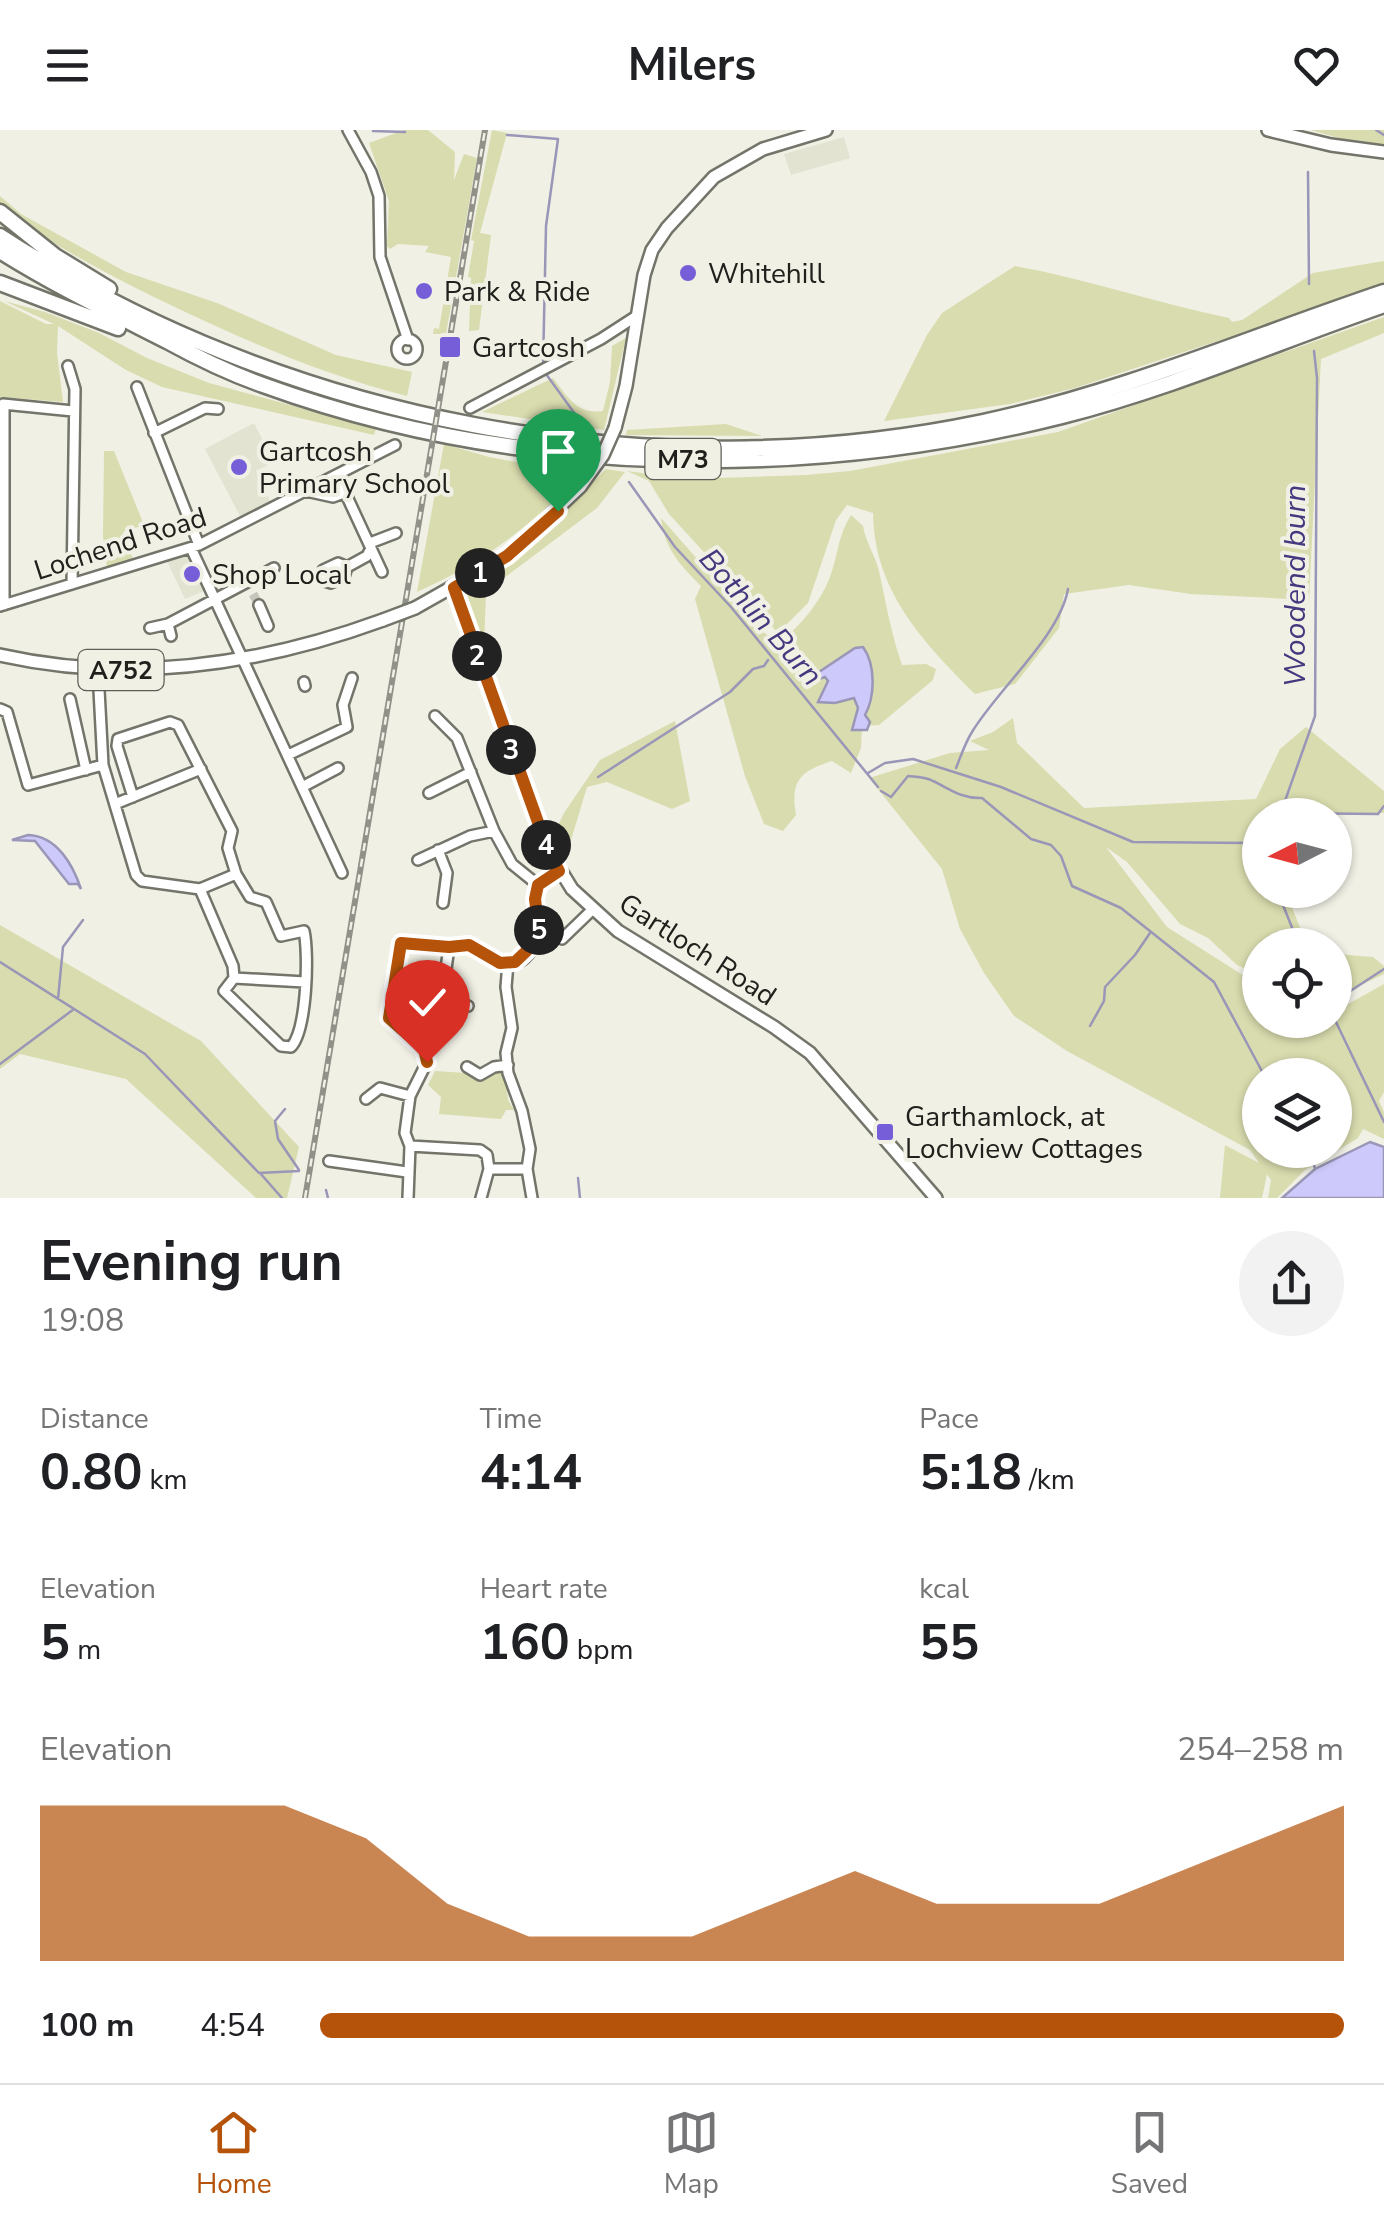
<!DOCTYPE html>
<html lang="en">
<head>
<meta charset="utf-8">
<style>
	body { margin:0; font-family:"Nunito Sans",sans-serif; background:#f2f2f2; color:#202124; height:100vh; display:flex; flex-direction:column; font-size:38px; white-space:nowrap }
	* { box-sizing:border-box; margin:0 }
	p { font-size:32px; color:#757577 }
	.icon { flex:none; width:55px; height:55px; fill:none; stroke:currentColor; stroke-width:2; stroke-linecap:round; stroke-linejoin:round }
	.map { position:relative; height:1068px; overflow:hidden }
	.drawer { display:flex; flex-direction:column; background:#fff; flex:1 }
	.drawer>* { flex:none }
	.needle { width:65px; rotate:264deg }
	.tools { position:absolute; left:1242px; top:668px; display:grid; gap:20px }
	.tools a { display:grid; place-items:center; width:110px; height:110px; border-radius:50%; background:#fff; box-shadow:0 2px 8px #0004; font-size:50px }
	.pin { position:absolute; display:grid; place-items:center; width:85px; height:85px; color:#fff; margin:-102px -42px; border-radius:50% 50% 50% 0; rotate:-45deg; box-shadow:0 0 10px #0007 }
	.pin .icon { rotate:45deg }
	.km { position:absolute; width:50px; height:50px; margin:-25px; border-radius:50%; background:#222; color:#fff; font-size:28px; line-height:50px; text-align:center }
	.round { display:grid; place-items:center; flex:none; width:105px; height:105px; border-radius:52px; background:#f2f2f2 }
	.summary { display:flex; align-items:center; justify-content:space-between; height:170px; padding:0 40px }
	h1 { font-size:55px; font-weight:700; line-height:75px }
	.figures { display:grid; grid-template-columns:repeat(3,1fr); gap:15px; height:170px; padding:10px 40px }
	.figures div { display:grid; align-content:center }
	.figures b { font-size:50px; font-weight:700 }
	.figures small { font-size:28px; font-weight:400 }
	.figures p { font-size:28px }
	.chart { height:280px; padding:20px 40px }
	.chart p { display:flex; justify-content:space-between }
	.chart svg { width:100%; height:180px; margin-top:10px; fill:#b45309; opacity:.7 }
	ul { padding:0 40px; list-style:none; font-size:32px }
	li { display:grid; grid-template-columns:160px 120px 1fr; align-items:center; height:75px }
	li i { height:25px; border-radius:12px; background:#b45309 }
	header { display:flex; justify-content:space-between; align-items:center; height:130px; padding:0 40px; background:#fff; font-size:45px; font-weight:700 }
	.tab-bar { display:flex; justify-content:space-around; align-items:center; height:140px; border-top:2px solid #e0e0e0; background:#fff; font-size:28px; color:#757577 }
	.tab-bar a { display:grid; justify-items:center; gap:5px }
	.tab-bar .selected { color:#b45309 }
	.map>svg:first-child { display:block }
	.built { fill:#e2e3d1 }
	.green { fill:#d9dcae; fill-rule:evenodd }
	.water { fill:#cdc9fa; stroke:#9996b7; stroke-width:2.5 }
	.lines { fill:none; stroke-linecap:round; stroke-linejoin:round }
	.stream { stroke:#9996b7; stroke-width:2.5 }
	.minor-tunnel { stroke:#c6c6bd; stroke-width:9; stroke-dasharray:9 4.5; stroke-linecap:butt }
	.minor-casing { stroke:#73746a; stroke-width:14 }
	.major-casing { stroke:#73746a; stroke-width:16 }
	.highway-casing { stroke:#73746a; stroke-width:19 }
	.minor { stroke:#fff; stroke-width:9 }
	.major { stroke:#fff; stroke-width:11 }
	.highway { stroke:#fff; stroke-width:14 }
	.rail-casing { stroke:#919189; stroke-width:6 }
	.rail { stroke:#f0f0e5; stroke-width:2.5; stroke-dasharray:8; stroke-linecap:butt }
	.major-bridge-casing { stroke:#73746a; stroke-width:16; stroke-linecap:butt }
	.major-bridge { stroke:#fff; stroke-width:11 }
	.route-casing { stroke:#fff; stroke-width:20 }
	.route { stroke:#b45309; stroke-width:12 }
	.poi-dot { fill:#765ed9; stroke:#f0f0e5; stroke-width:4 }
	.labels { text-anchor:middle; stroke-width:8; stroke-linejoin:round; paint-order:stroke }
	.shield { fill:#f0f0e5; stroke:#5e5e58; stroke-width:2.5 }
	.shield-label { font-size:25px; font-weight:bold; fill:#20201c }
	.poi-label { font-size:28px; fill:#20201c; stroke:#f0f0e5; text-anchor:start }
	.street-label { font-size:28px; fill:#20201c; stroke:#f0f0e5 }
	.water-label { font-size:30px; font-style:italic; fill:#44387e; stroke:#f0f0e5 }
</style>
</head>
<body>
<header><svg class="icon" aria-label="menu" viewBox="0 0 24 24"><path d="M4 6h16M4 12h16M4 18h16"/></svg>Milers<svg class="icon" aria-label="heart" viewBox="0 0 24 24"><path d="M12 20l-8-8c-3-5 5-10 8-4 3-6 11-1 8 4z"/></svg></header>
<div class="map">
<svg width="1384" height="1068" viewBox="0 0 1384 1068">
	<rect width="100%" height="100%" fill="#f0f0e5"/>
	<path class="built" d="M844,7L850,28L791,45L784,24Z
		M254,293L274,332L256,341L271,373L241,388L205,319Z
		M187,425L204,461L185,469L167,431Z"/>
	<path class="green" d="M404,0H428L455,22L454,50L464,24L477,28L446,204H433L434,198L439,199L451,127L425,122L429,116L398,114L390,119L387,116L389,71L369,13Z
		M492,0L507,3L480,103L491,105L479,200L469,201L471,148L468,147L474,111L471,110Z
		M1311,0H1384V16L1376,19Z
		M0,66L21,84L126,142L217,173L336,225L412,242L407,266C328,246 253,214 179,179C116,149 55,118 0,76Z
		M1384,131V156L1075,258L1010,274L884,291L927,205L942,183L1015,136C1087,149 1157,173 1229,188L1232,192L1242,190L1313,143Z
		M0,171L46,194H54L4,171L45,182L99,203L147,228L209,253L376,298L374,305L162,257L126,240L58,196L57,223L63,272L0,267Z
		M1384,187V203L1321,229L1309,470L1191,464L1129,455L1064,464L1059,498L1015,554L975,564C923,512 874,461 873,383L847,375L836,390L808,473L778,503L669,384L649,351L627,341L687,349L806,345L850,341L1058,302Z
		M626,208L604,300L482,282L553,248C568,267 577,285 603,281L610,252L612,216Z
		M726,294L762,306L626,305L627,300Z
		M444,314L489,327L580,344C530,397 484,432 417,462Z
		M104,321H114L144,395L123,402L133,429L107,438L103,407Z
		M606,339L625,342L597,378L496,454L486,465L484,516L465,464L466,458L518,427Z
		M851,385L863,396C866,413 875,425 879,441C886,473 891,504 902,535L926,534L936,539L933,550L879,595L862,596L861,618L851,643L832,631C800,641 790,651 796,685L783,701L764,694L745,646L695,469L701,456C680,435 664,418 661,388L760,500L778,512C798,500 818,474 828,452C838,429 837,407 851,385Z
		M1013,588L1017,613L1084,678L1256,669L1280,619L1306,597L1384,661V683L1260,685V695L1257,696L1260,703V760H1285L1307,815H1260V845L1237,835L1208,808L1180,794L1127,732L1106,717L1167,797L1260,856V890H1335V824L1373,827L1384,836V844L1336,867L1341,878L1384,854V962L1379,971L1384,982V1009L1363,999L1358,1008L1305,1040L1277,1068H1268L1271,1050L1267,1044L1262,1068H1220L1225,1015L1259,1033L1250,1020L1067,921L1014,886L984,843L960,799L942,739L869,648L950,623L989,620L970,611L993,602ZM1260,945H1335V1020H1260Z
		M675,591L690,671L672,679L607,652L587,657L568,720L556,700L564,683L600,630Z
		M0,795L201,911L299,1017L287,1068H256L126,949L20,924L0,939Z
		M435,941L467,943L486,948L498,941H505L508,970L514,980H506L501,989L439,984L441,967L428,955Z"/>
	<path class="water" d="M863,517C876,535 875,567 865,585L870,592L867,600H852L858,578L854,568L835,573L818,572L828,551L825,547L816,550L813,546L855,518Z
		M28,705C57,706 73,735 81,759L78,754H69L35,711L12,710Z
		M1370,1012L1384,1017V1068H1282L1315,1039Z"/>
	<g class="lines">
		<path class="stream" d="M1376,0L1384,5
			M373,1L405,2
			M507,5L558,9L546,96L543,237
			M1308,42L1309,154
			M546,244L583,295
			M629,352L675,417L731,477L878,657
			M956,638C961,626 965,613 972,602C997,560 1060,506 1068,459
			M868,643L885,633L913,629L1001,657L1133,712L1251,713L1260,704
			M598,647L730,562L753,539L764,536L768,530
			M881,661L891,667L908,646C916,647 926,647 933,651C950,659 962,669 982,668L1031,709L1051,715L1061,726L1072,756L1121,778L1214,852L1264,945
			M1281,683L1378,684L1384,676
			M1280,685L1315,586L1317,248L1314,221
			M1251,713L1260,722
			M1277,760L1299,815
			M0,832L145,924L259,1043L299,1041
			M58,869L63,817L83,790
			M1335,871L1384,839
			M1335,890L1384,992
			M1090,896L1104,871L1105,857L1135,825L1150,803
			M0,934L74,879
			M285,979L275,991L278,1009L299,1040
			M1310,1020L1315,1039
			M260,1043L282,1068
			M578,1048L580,1068
			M326,1060L328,1068"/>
		<path class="minor-tunnel" d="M253,464L259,475"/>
		<defs>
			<path id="minor" d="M348,0L371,42L379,66L380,127L408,210
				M397 219a10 10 0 1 1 20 0a10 10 0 1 1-20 0Z
				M68,236L75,259L72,454
				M137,257L199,415
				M3,274L73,281
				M4,275V475
				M470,278L601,209L635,187
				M154,303L205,278L218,279
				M337,345L382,442
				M306,361L333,367L341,364L343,358
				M370,413L396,403
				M191,418L342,743
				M347,437L338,433L323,440L321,450L331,453L344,447L347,437L367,426L371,418
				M259,475L268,496
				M0,476L199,415L395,315
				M150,498L168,494
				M171,506L168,494L274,438
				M98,541L103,635L136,745L142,751L200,759
				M304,552L305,556
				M70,569L86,640
				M0,579L7,582L28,655L103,635
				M435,586L457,608L494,701L512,734L538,755
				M288,625L347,597L343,575L352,548
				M302,657L338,638
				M429,663L471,642
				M133,667L117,616L118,609L170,592L178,595L232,701L228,718L236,744L200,759
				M115,674L201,639
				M438,720L447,743L443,773
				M418,730L470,706L494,701
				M200,759L233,836L234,848L224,861L281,916L291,917C307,900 309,824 304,801L281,806L266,772L250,767L236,744
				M562,809L592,780
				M449,817L445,846L455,874L468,876
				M508,833L506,857L512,898L506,923L508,943L522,981L530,1019L527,1039L532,1068
				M234,848L305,852
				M467,937L480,945L494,937L508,935
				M366,969L380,958L410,966
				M410,1016L480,1020L487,1025L489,1039L481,1068
				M329,1031L407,1042
				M489,1039H527
				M408,1068L410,1016L405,1003L410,966L427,932L423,919L389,887L399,817L405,811C420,813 436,817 451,817C456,817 461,815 467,815C490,817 516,859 537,809C543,793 534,772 538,755L559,741"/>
			<path id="major" d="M1268,0L1331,15L1384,22
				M615,298L626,256L644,145L652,120L667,98L714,47L763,19L826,0
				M454,458L548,720L572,759L618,801L774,897L810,923L936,1068
				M415,478L507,426L580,357
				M0,525C129,554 260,535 383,490"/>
			<path id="highway" d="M0,82L55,126L109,159
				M0,106C286,292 649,362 983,292C1121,263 1250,207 1384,162
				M0,121C54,155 110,182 167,211C198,228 229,243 263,255C516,347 802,351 1062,286C1172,258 1277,212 1384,175
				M0,153L118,198"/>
		</defs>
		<use href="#minor" class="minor-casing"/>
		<use href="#major" class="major-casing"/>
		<use href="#highway" class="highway-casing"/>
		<use href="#minor" class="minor"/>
		<use href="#major" class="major"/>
		<use href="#highway" class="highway"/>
		<defs>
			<path id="rail" d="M305,1068L485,0"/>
		</defs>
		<use href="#rail" class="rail-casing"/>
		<use href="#rail" class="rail"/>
		<defs>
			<path id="major-bridge" d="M580,357L603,325L615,298
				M383,490L415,478"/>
		</defs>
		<use href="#major-bridge" class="major-bridge-casing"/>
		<use href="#major-bridge" class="major-bridge"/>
	</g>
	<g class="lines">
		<defs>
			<path id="route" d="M427,932L424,919L389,888L401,813L449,817L469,815L500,833L515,832L536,812L539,801L535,769L538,755L559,741L548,720L454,458L507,426L558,381"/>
		</defs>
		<use href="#route" class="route-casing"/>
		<use href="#route" class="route"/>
	</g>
	<g class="poi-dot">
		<circle cx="688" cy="143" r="10"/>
		<circle cx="424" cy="161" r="10"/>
		<rect x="438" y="205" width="24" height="24" rx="5"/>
		<circle cx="239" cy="337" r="10"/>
		<circle cx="192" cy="444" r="10"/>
		<rect x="875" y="992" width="20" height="20" rx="5"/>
	</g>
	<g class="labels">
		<g class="shield">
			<rect x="645.5" y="309" width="75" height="40" rx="8"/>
			<rect x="78.5" y="520" width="85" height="40" rx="8"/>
		</g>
		<g class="shield-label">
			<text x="683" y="338">M73</text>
			<text x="121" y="549">A752</text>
		</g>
		<g class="poi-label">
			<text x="708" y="153">Whitehill</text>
			<text x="444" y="171">Park &amp; Ride</text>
			<text x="472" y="227">Gartcosh</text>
			<text x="259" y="331">Gartcosh<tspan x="259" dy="32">Primary School</tspan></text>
			<text x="212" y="454">Shop Local</text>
			<text x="905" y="996">Garthamlock, at<tspan x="905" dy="32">Lochview Cottages</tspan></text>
		</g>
		<g class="street-label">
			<text transform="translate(120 413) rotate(-18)" y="10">Lochend Road</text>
			<text transform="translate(698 819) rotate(33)" y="10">Gartloch Road</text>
		</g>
		<g class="water-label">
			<text transform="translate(1295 456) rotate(-90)" y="10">Woodend burn</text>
			<text transform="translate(761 487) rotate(49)" y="10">Bothlin Burn</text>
		</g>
	</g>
</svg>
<div class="tools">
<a><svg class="needle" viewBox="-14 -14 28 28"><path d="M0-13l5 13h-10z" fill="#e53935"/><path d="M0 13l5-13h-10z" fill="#757577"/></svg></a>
<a><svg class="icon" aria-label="locate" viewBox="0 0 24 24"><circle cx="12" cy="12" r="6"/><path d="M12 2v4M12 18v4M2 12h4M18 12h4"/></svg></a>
<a><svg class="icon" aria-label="layers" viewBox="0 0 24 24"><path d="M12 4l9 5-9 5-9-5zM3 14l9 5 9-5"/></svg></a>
</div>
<div class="pin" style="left:558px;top:381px;background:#1e9e55"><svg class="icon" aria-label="arrive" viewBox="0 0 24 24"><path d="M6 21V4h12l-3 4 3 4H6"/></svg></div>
<div class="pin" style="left:427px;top:932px;background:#d93025"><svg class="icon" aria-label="check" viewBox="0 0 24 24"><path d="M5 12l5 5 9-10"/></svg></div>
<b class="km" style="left:480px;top:443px">1</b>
<b class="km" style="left:477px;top:526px">2</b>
<b class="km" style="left:511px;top:620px">3</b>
<b class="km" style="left:546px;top:715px">4</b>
<b class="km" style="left:539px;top:800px">5</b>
</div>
<section class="drawer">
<div class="summary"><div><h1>Evening run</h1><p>19:08</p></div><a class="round"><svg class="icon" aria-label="share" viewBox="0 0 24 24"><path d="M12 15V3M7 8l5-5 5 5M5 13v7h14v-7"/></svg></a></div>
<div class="figures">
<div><p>Distance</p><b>0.80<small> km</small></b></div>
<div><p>Time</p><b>4:14</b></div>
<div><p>Pace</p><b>5:18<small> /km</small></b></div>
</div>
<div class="figures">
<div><p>Elevation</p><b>5<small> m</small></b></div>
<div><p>Heart rate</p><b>160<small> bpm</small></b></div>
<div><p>kcal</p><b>55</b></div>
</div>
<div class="chart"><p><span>Elevation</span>254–258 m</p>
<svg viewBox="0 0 160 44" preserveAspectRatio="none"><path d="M0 44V6L10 6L20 6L30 6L40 14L50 30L60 38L70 38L80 38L90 30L100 22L110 30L120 30L130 30L140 22L150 14L160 6V44z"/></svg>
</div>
<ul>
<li><b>100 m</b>4:54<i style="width:100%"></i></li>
</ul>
</section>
<nav class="tab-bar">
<a class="selected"><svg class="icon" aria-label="home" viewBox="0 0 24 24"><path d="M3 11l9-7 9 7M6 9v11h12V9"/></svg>Home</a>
<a><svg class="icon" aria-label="map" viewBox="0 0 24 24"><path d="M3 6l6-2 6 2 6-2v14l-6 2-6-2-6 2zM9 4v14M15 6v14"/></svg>Map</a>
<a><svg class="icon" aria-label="saved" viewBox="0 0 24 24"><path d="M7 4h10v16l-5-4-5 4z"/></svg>Saved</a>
</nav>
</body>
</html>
